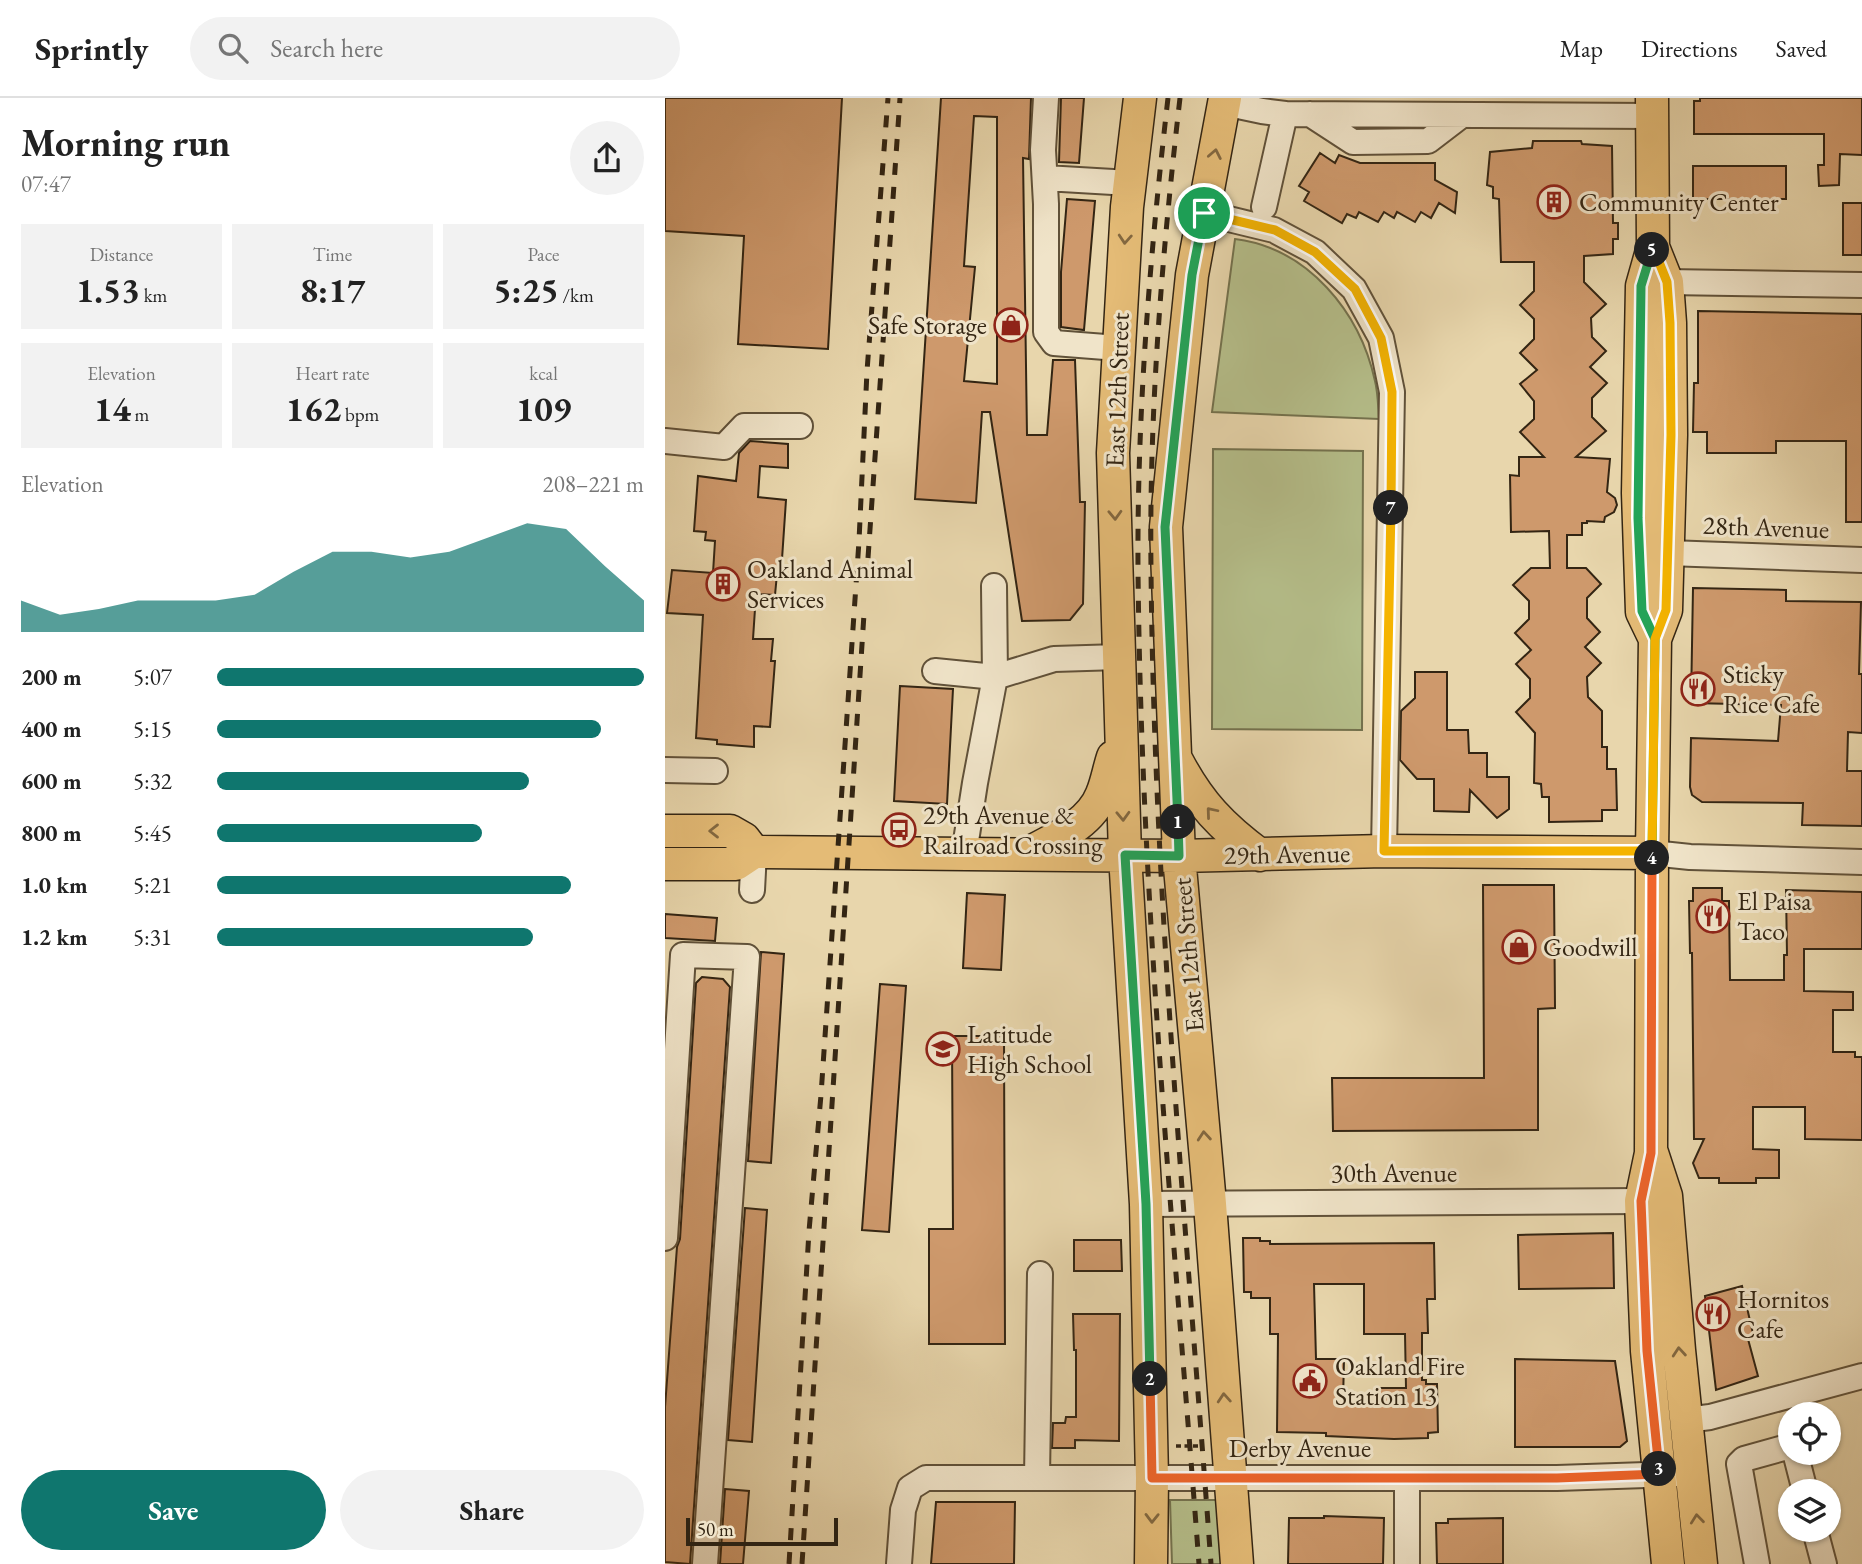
<!DOCTYPE html>
<html lang="en">
<head>
<meta charset="utf-8">
<style>
	body { margin:0; font-family:"EB Garamond",serif; background:#f2f2f2; color:#222; height:100vh; display:flex; flex-direction:column; font-size:26px; white-space:nowrap }
	* { box-sizing:border-box; margin:0 }
	p { font-size:23px; color:#767676 }
	.icon { flex:none; width:38px; height:38px; fill:none; stroke:currentColor; stroke-width:2; stroke-linecap:round; stroke-linejoin:round }
	.map { position:relative; flex:1; overflow:hidden }
	.side { display:flex; flex-direction:column; background:#fff; width:665px }
	.side>* { flex:none }
	.buttons { position:absolute; left:1113px; top:1304px; display:grid; gap:14px }
	.buttons a { display:grid; place-items:center; width:63px; height:63px; border-radius:50%; background:#fff; box-shadow:0 2px 5px #0004; font-size:35px }
	.scale { position:absolute; left:21px; bottom:18px; width:152px; box-sizing:border-box; padding-left:7px; border:4px solid #332513; border-top:0; font-size:19px; line-height:24px; white-space:nowrap; color:#332513; -webkit-text-stroke:5px #f0e4c9; paint-order:stroke }
	.pin { position:absolute; display:grid; place-items:center; width:60px; height:60px; color:#fff; margin:-30px; border:4px solid #fff; border-radius:50%; box-shadow:0 2px 7px #0007 }
	.km { position:absolute; width:35px; height:35px; margin:-18px; border-radius:50%; background:#222; color:#fff; font-size:19px; line-height:35px; text-align:center }
	.round { display:grid; place-items:center; flex:none; width:74px; height:74px; border-radius:37px; background:#f2f2f2 }
	.summary { display:flex; align-items:center; justify-content:space-between; height:119px; padding:0 21px }
	h1 { font-size:38px; font-weight:700; line-height:52px }
	.figures { display:grid; grid-template-columns:repeat(3,1fr); gap:10px; height:119px; padding:7px 21px }
	.figures div { display:grid; align-content:center; border-radius:0px; background:#f2f2f2; text-align:center }
	.figures b { font-size:35px; font-weight:700 }
	.figures small { font-size:19px; font-weight:400 }
	.figures p { font-size:19px }
	.chart { height:196px; padding:14px 21px }
	.chart p { display:flex; justify-content:space-between }
	.chart svg { width:100%; height:126px; margin-top:7px; fill:#0f766e; opacity:.7 }
	.action { display:flex; gap:14px; margin-top:auto; padding:14px 21px }
	.action a { flex:1; height:80px; border-radius:42px; background:#0f766e; color:#fff; font-size:28px; font-weight:700; line-height:80px; text-align:center }
	.action a+a { background:#f2f2f2; color:#222 }
	ul { padding:0 21px; list-style:none; font-size:23px }
	li { display:grid; grid-template-columns:112px 84px 1fr; align-items:center; height:52px }
	li i { height:18px; border-radius:9px; background:#0f766e }
	header { display:flex; align-items:center; gap:42px; box-sizing:border-box; height:98px; padding:0 35px; background:#fff; border-bottom:2px solid #e0e0e0 }
	header strong { font-size:33px }
	nav { display:flex; gap:38px; margin-inline-start:auto; font-size:24px }
	.search { width:490px; height:63px; background:#f2f2f2; display:flex; align-items:center; gap:18px; box-sizing:border-box; padding:0 24px; border-radius:38px; color:#767676; font-size:26px }
	main { display:flex; flex:1; min-height:0 }
	.map>svg:first-child { display:block }
	.green { fill:#b5be8a; stroke:#74724e; stroke-width:2 }
	.building { fill:#ce996c; stroke:#332513; stroke-width:2; fill-rule:evenodd }
	.lines { fill:none; stroke-linecap:round; stroke-linejoin:round }
	.minor-casing { stroke:#605139; stroke-width:28 }
	.major-casing { stroke:#332513; stroke-width:35 }
	.path { stroke:#332513; stroke-width:3.5; stroke-dasharray:5 3.5; stroke-linecap:butt }
	.minor { stroke:#f0e4c9; stroke-width:24 }
	.major { stroke:#e4bb76; stroke-width:32 }
	.rail { stroke:#332513; stroke-width:5; stroke-dasharray:12 12; stroke-linecap:butt }
	.oneway { stroke:#836840 }
	.split-1-casing { stroke:#fff; stroke-width:14 }
	.split-2-casing { stroke:#fff; stroke-width:14 }
	.split-3-casing { stroke:#fff; stroke-width:14 }
	.split-4-casing { stroke:#fff; stroke-width:14 }
	.split-5-casing { stroke:#fff; stroke-width:14 }
	.split-6-casing { stroke:#fff; stroke-width:14 }
	.split-7-casing { stroke:#fff; stroke-width:14 }
	.split-8-casing { stroke:#fff; stroke-width:14 }
	.split-1 { stroke:#22a559; stroke-width:9 }
	.split-2 { stroke:#22a559; stroke-width:9 }
	.split-3 { stroke:#f0652b; stroke-width:9 }
	.split-4 { stroke:#f0652b; stroke-width:9 }
	.split-5 { stroke:#22a559; stroke-width:9 }
	.split-6 { stroke:#f5b400; stroke-width:9 }
	.split-7 { stroke:#f5b400; stroke-width:9 }
	.split-8 { stroke:#f5b400; stroke-width:9 }
	.labels { text-anchor:middle; stroke-width:6; stroke-linejoin:round; paint-order:stroke }
	.poi-label { font-size:26px; fill:#332513; stroke:#f0e4c9; text-anchor:start }
	.street-label { font-size:26px; fill:#332513; stroke:#f0e4c9 }
</style>
</head>
<body>
<header>
<strong>Sprintly</strong>
<div class="search"><svg class="icon" aria-label="search" viewBox="0 0 24 24"><circle cx="10" cy="10" r="6"/><path d="M15 15l6 6"/></svg>Search here</div>
<nav><a>Map</a><a>Directions</a><a>Saved</a></nav>
</header>
<main>
<section class="side">
<div class="summary"><div><h1>Morning run</h1><p>07:47</p></div><a class="round"><svg class="icon" aria-label="share" viewBox="0 0 24 24"><path d="M12 15V3M7 8l5-5 5 5M5 13v7h14v-7"/></svg></a></div>
<div class="figures">
<div><p>Distance</p><b>1.53<small> km</small></b></div>
<div><p>Time</p><b>8:17</b></div>
<div><p>Pace</p><b>5:25<small> /km</small></b></div>
</div>
<div class="figures">
<div><p>Elevation</p><b>14<small> m</small></b></div>
<div><p>Heart rate</p><b>162<small> bpm</small></b></div>
<div><p>kcal</p><b>109</b></div>
</div>
<div class="chart"><p><span>Elevation</span>208–221 m</p>
<svg viewBox="0 0 160 44" preserveAspectRatio="none"><path d="M0 44V33L10 38L20 36L30 33L40 33L50 33L60 31L70 23L80 16L90 16L100 18L110 16L120 11L130 6L140 8L150 21L160 33V44z"/></svg>
</div>
<ul>
<li><b>200 m</b>5:07<i style="width:100%"></i></li>
<li><b>400 m</b>5:15<i style="width:90%"></i></li>
<li><b>600 m</b>5:32<i style="width:73%"></i></li>
<li><b>800 m</b>5:45<i style="width:62%"></i></li>
<li><b>1.0 km</b>5:21<i style="width:83%"></i></li>
<li><b>1.2 km</b>5:31<i style="width:74%"></i></li>
</ul>
<div class="action"><a>Save</a><a>Share</a></div>
</section>
<div class="map">
<svg width="1197" height="1466" viewBox="0 0 1197 1466">
	<rect width="100%" height="100%" fill="#e8d6ac"/>
	<filter id="stains"><feTurbulence type="fractalNoise" baseFrequency=".00286" numOctaves="4"/><feColorMatrix values="0 0 0 0 .2 0 0 0 0 .09 0 0 0 0 .02 0 0 0 .5 -.17"/></filter>
	<radialGradient id="worn" r=".72"><stop offset=".6" stop-color="#630" stop-opacity="0"/><stop offset="1" stop-color="#630" stop-opacity=".3"/></radialGradient>
	<path class="green" d="M570,141C643,150 695,214 710,283C713,295 713,308 714,321L547,314Z
		M548,351L698,353L697,632L547,631Z
		M505,1402H554L560,1466H507Z"/>
	<path class="building" d="M0,0H177L163,251L73,246L79,138L0,133Z
		M276,0H366L364,61L358,60L362,337H382L388,262H410L415,404H420L418,506L405,522L357,523L325,314H317L311,405L250,401ZM309,18L332,19V286L299,283L310,169L299,168Z
		M396,0H419L414,65L394,64Z
		M1035,0H1197V57L1175,56L1174,87L1154,88L1153,67H1159V36H1029V3H1035Z
		M868,43H916L917,46L947,48L948,125H953V141H948V156L919,158V184L941,206L926,220L927,239L941,253L925,269L942,285L927,300V319L941,333L911,359L945,361L942,394L950,400L952,407L949,414L940,419L939,424L922,423V425H917V437H902V470H921L936,486L922,500V520L935,534L920,549L936,565L922,579L923,599L937,613V649H942V671H951L952,712H937V723L884,724V699H877L876,686L869,685L870,635L851,614L865,600V581L851,566L866,552L850,535L864,521V503L848,487L866,470H885L884,433L846,434L845,377L854,378V359H879L855,334L869,321V303L855,286L872,272L855,255L869,241V221L855,207L869,193V164H836L834,101L828,100V89L822,87L825,54L867,50Z
		M655,55L670,65L674,57L695,65H770V82L792,94L790,115L774,105L766,120L756,114L750,124L732,114L729,120L719,114L713,124L694,114L691,120L682,116L677,125L639,103L644,94L634,88Z
		M1028,68H1121V101H1028Z
		M402,101L430,103L419,232L396,229V174Z
		M1178,105H1197V157H1178Z
		M1033,213L1197,216V424H1181V343H1111V355H1042V334H1028L1029,285H1033Z
		M85,343L123,346V370L95,368L93,399L121,402L116,476H112L110,497L91,496L88,541H108L106,563H110L105,629L89,628V649L52,646V642L31,640L38,517L2,515L7,472L48,475L50,443L40,442L41,434L29,433L33,378L71,383L74,355Z
		M1028,490L1121,492V503L1196,504L1194,576H1197V635L1183,634L1182,673H1197V728L1137,727L1138,705L1037,704L1027,697L1025,689L1026,640L1113,643L1116,607L1026,605Z
		M750,574H782V632H803L804,655H822V679H844V711L832,720L805,692L804,714L769,713V681H752L735,662L736,613L750,600Z
		M235,588L288,591L282,706L229,703Z
		M818,787H889L890,910L873,911V1032L668,1033L667,980H819Z
		M1028,790H1057V803H1064L1065,882H1119V857H1122L1121,792L1197,794V851H1139V893L1188,894V912H1168V954H1190V959H1197V1042L1140,1041V1009H1088V1051L1114,1052V1080H1091V1085H1054V1080H1034L1028,1065L1039,1041H1029L1027,855H1025L1024,803H1028Z
		M302,795L340,797L336,872L298,870Z
		M0,816L52,820L50,843L0,840Z
		M96,854L119,856L106,1065L83,1063Z
		M37,879L58,881L65,889L25,1466L0,1464V1309L12,1149L15,1141L31,885Z
		M215,886L241,888L224,1134L197,1132Z
		M287,938H339L340,1246H264V1131H288Z
		M80,1110L102,1112L87,1344L63,1342Z
		M948,1135L949,1190L854,1191L853,1137Z
		M578,1140H595V1143H605V1146L769,1145L770,1201H762L763,1235H757V1282H761V1286H772L773,1334L763,1335V1340L729,1341L661,1338V1335L612,1334L613,1236H605V1200H586V1194H579ZM649,1186H699V1236H740L741,1290H712V1304H678L679,1261H651Z
		M409,1142H456L457,1173H409Z
		M1077,1188L1089,1240L1083,1241L1093,1278L1051,1292L1040,1198Z
		M408,1216H455L454,1343L410,1342V1350H387L388,1325H400L401,1319H411V1252H409Z
		M850,1261L950,1263L962,1343L955,1349H850Z
		M60,1391L84,1393L78,1466H55Z
		M271,1404H350L349,1466H266Z
		M659,1418L719,1420L718,1466H623L624,1420H659Z
		M838,1420V1466H772L771,1425H783V1421Z"/>
	<g class="lines">
		<defs>
			<path id="minor" d="M381,0L378,52L381,106V234L389,245L453,250
				M559,5L597,13L620,16L599,109
				M620,16L987,18
				M645,16L688,44L763,43L797,17
				M380,80L465,85
				M539,115L609,132L650,154L689,191L716,240L727,294L719,753
				M1002,184L1197,187
				M0,343L59,349L79,328H135
				M1003,455L1197,462
				M270,573L330,579L389,561L454,559
				M0,672L50,673
				M987,755L1025,759L1197,764
				M299,756L310,685L330,579L329,488
				M87,792L89,754
				M481,1106L976,1103
				M0,1140L18,857L82,859L40,1466
				M1021,1322L1045,1319L1197,1278
				M1130,1354L1140,1393
				M372,1380L375,1176
				M742,1380V1466
				M1150,1432L1159,1466
				M234,1466L238,1412L245,1390L261,1380H892L1011,1376
				M1092,1466L1074,1366L1079,1361L1122,1349L1125,1350"/>
			<path id="major" d="M475,0L462,109L448,355L460,757L481,1106L487,1380L486,1466
				M560,0L527,177L501,429L514,758L545,1106L572,1466
				M987,0L988,149L977,188L973,395L977,514L990,541
				M988,149L1002,184L1005,225L1006,337L1001,512L990,541L987,755L986,1055L976,1103L980,1205L982,1253L1003,1466
				M512,663C534,705 557,729 595,757
				M0,733H65L79,741L89,754
				M362,756C389,741 425,727 437,696C442,684 444,671 448,659
				M0,766H71L89,754L514,758L719,753L987,755
				M987,1055L1001,1098L1014,1252L1036,1466"/>
		</defs>
		<use href="#minor" class="minor-casing"/>
		<use href="#major" class="major-casing"/>
		<path class="path" d="M511,1348H539"/>
		<use href="#minor" class="minor"/>
		<use href="#major" class="major"/>
		<path class="rail" d="M503,0C485,156 472,314 473,471C476,803 509,1135 534,1466
			M515,0C497,156 484,314 486,471C489,803 522,1135 546,1466
			M203,460L235,0
			M124,1466L144,1133L156,997L194,443L202,273L223,0
			M137,1466L199,516"/>
	</g>
	<defs><path id="oneway-chevron" d="M-2-3.5L2.5 0L-2 3.5" fill="none" stroke-width="1.6" stroke-linecap="round" stroke-linejoin="round" transform="scale(1.75)"/></defs>
	<g class="oneway">
		<use href="#oneway-chevron" transform="translate(550 56) rotate(-79)"/>
		<use href="#oneway-chevron" transform="translate(460 141) rotate(94)"/>
		<use href="#oneway-chevron" transform="translate(450 417) rotate(88)"/>
		<use href="#oneway-chevron" transform="translate(546 714) rotate(-130)"/>
		<use href="#oneway-chevron" transform="translate(458 718) rotate(88)"/>
		<use href="#oneway-chevron" transform="translate(49 733) rotate(180)"/>
		<use href="#oneway-chevron" transform="translate(539 1038) rotate(-95)"/>
		<use href="#oneway-chevron" transform="translate(1014 1254) rotate(-95)"/>
		<use href="#oneway-chevron" transform="translate(559 1300) rotate(-94)"/>
		<use href="#oneway-chevron" transform="translate(487 1420) rotate(91)"/>
		<use href="#oneway-chevron" transform="translate(1032 1421) rotate(-96)"/>
	</g>
	<g class="lines">
		<defs>
			<path id="split-1" d="M513,724L500,429L527,177L539,115"/>
			<path id="split-2" d="M485,1281L481,1106L460,757L514,758L513,724"/>
			<path id="split-3" d="M485,1281L487,1380H892L994,1376V1371"/>
			<path id="split-4" d="M987,760L986,1055L976,1103L982,1253L994,1371"/>
			<path id="split-5" d="M987,152L976,188L973,420L977,513L990,541L987,760"/>
			<path id="split-6" d="M987,152L988,149L1002,184L1005,225L1006,337L1001,512L990,541L987,753"/>
			<path id="split-7" d="M726,410L719,753H987"/>
			<path id="split-8" d="M539,115L610,132L650,154L690,191L716,240L727,294L726,410"/>
		</defs>
		<use href="#split-1" class="split-1-casing"/>
		<use href="#split-2" class="split-2-casing"/>
		<use href="#split-3" class="split-3-casing"/>
		<use href="#split-4" class="split-4-casing"/>
		<use href="#split-5" class="split-5-casing"/>
		<use href="#split-6" class="split-6-casing"/>
		<use href="#split-7" class="split-7-casing"/>
		<use href="#split-8" class="split-8-casing"/>
		<use href="#split-1" class="split-1"/>
		<use href="#split-2" class="split-2"/>
		<use href="#split-3" class="split-3"/>
		<use href="#split-4" class="split-4"/>
		<use href="#split-5" class="split-5"/>
		<use href="#split-6" class="split-6"/>
		<use href="#split-7" class="split-7"/>
		<use href="#split-8" class="split-8"/>
	</g>
	<defs>
		<symbol id="building-ring" viewBox="-11 -11 22 22"><circle r="9.5" fill="#f0e4c9" stroke="#8f2418" stroke-width="1.5"/><path d="M-4-6H4V6H1V3H-1V6H-4ZM-2.5-4.3h1.7v1.8h-1.7ZM.8-4.3h1.7v1.8H.8ZM-2.5-1h1.7V.8h-1.7ZM.8-1h1.7V.8H.8Z" fill="#8f2418"/></symbol>
		<symbol id="shop-ring" viewBox="-11 -11 22 22"><circle r="9.5" fill="#f0e4c9" stroke="#8f2418" stroke-width="1.5"/><path d="M-5-2.5h2.3a2.7 3.5 0 0 1 5.4 0H5L5.5 6h-11ZM-1.5-2.5h3a1.5 2.3 0 0 0-3 0Z" fill="#8f2418"/></symbol>
		<symbol id="restaurant-ring" viewBox="-11 -11 22 22"><circle r="9.5" fill="#f0e4c9" stroke="#8f2418" stroke-width="1.5"/><path d="M-5-6h1v4h1v-4h1v4h1v-4h1v5L-1.5 .5V6h-2V.5L-5-1ZM5-6V6H3V1.5H1.5Q1.5-4 5-6Z" fill="#8f2418"/></symbol>
		<symbol id="bus-ring" viewBox="-11 -11 22 22"><circle r="9.5" fill="#f0e4c9" stroke="#8f2418" stroke-width="1.5"/><path d="M-5-6H5V4H4V6H2V4H-2V6H-4V4H-5ZM-3.5-4V0h7V-4ZM-3.5 1.2v1.5H-2V1.2ZM2 1.2v1.5H3.5V1.2Z" fill="#8f2418"/></symbol>
		<symbol id="school-ring" viewBox="-11 -11 22 22"><circle r="9.5" fill="#f0e4c9" stroke="#8f2418" stroke-width="1.5"/><path d="M0-5L7-2L0 1L-7-2ZM-4 1L0 2.5L4 1V4Q0 6-4 4Z" fill="#8f2418"/></symbol>
		<symbol id="civic-ring" viewBox="-11 -11 22 22"><circle r="9.5" fill="#f0e4c9" stroke="#8f2418" stroke-width="1.5"/><path d="M-.6-6.5H3V-4.5H.6V-3L4-1V1h2V6H-6V1h2V-1L-.6-3ZM-1.2 2.5V6h2.4V2.5Z" fill="#8f2418"/></symbol>
	</defs>
	<g fill-rule="evenodd">
		<use href="#building-ring" x="870" y="85" width="38" height="38"/>
		<use href="#shop-ring" x="327" y="208" width="38" height="38"/>
		<use href="#building-ring" x="39" y="467" width="38" height="38"/>
		<use href="#restaurant-ring" x="1014" y="572" width="38" height="38"/>
		<use href="#bus-ring" x="215" y="713" width="38" height="38"/>
		<use href="#restaurant-ring" x="1029" y="799" width="38" height="38"/>
		<use href="#shop-ring" x="835" y="830" width="38" height="38"/>
		<use href="#school-ring" x="259" y="932" width="38" height="38"/>
		<use href="#restaurant-ring" x="1029" y="1197" width="38" height="38"/>
		<use href="#civic-ring" x="626" y="1264" width="38" height="38"/>
	</g>
	<g class="labels">
		<g class="poi-label">
			<text x="914" y="113">Community Center</text>
			<text x="322" y="236" text-anchor="end">Safe Storage</text>
			<text x="82" y="480">Oakland Animal<tspan x="82" dy="30">Services</tspan></text>
			<text x="1058" y="585">Sticky<tspan x="1058" dy="30">Rice Cafe</tspan></text>
			<text x="258" y="726">29th Avenue &amp;<tspan x="258" dy="30">Railroad Crossing</tspan></text>
			<text x="1072" y="812">El Paisa<tspan x="1072" dy="30">Taco</tspan></text>
			<text x="878" y="858">Goodwill</text>
			<text x="302" y="945">Latitude<tspan x="302" dy="30">High School</tspan></text>
			<text x="1072" y="1210">Hornitos<tspan x="1072" dy="30">Cafe</tspan></text>
			<text x="670" y="1277">Oakland Fire<tspan x="670" dy="30">Station 13</tspan></text>
		</g>
		<g class="street-label">
			<text transform="translate(452 292) rotate(-88)" y="9">East 12th Street</text>
			<text transform="translate(1101 429) rotate(2)" y="9">28th Avenue</text>
			<text transform="translate(622 756) rotate(-1)" y="9">29th Avenue</text>
			<text transform="translate(523 857) rotate(-95)" y="9">East 12th Street</text>
			<text x="729" y="1084">30th Avenue</text>
			<text x="635" y="1359">Derby Avenue</text>
		</g>
	</g>
	<rect width="100%" height="100%" filter="url(#stains)"/>
	<rect width="100%" height="100%" fill="url(#worn)"/>
</svg>
<div class="buttons">
<a><svg class="icon" aria-label="locate" viewBox="0 0 24 24"><circle cx="12" cy="12" r="6"/><path d="M12 2v4M12 18v4M2 12h4M18 12h4"/></svg></a>
<a><svg class="icon" aria-label="layers" viewBox="0 0 24 24"><path d="M12 4l9 5-9 5-9-5zM3 14l9 5 9-5"/></svg></a>
</div>
<div class="scale">50 m</div>
<div class="pin" style="left:539px;top:115px;background:#1e9e55"><svg class="icon" aria-label="arrive" viewBox="0 0 24 24"><path d="M6 21V4h12l-3 4 3 4H6"/></svg></div>
<b class="km" style="left:513px;top:724px">1</b>
<b class="km" style="left:485px;top:1281px">2</b>
<b class="km" style="left:994px;top:1371px">3</b>
<b class="km" style="left:987px;top:760px">4</b>
<b class="km" style="left:987px;top:152px">5</b>
<b class="km" style="left:726px;top:410px">7</b>
</div>
</main>
</body>
</html>
